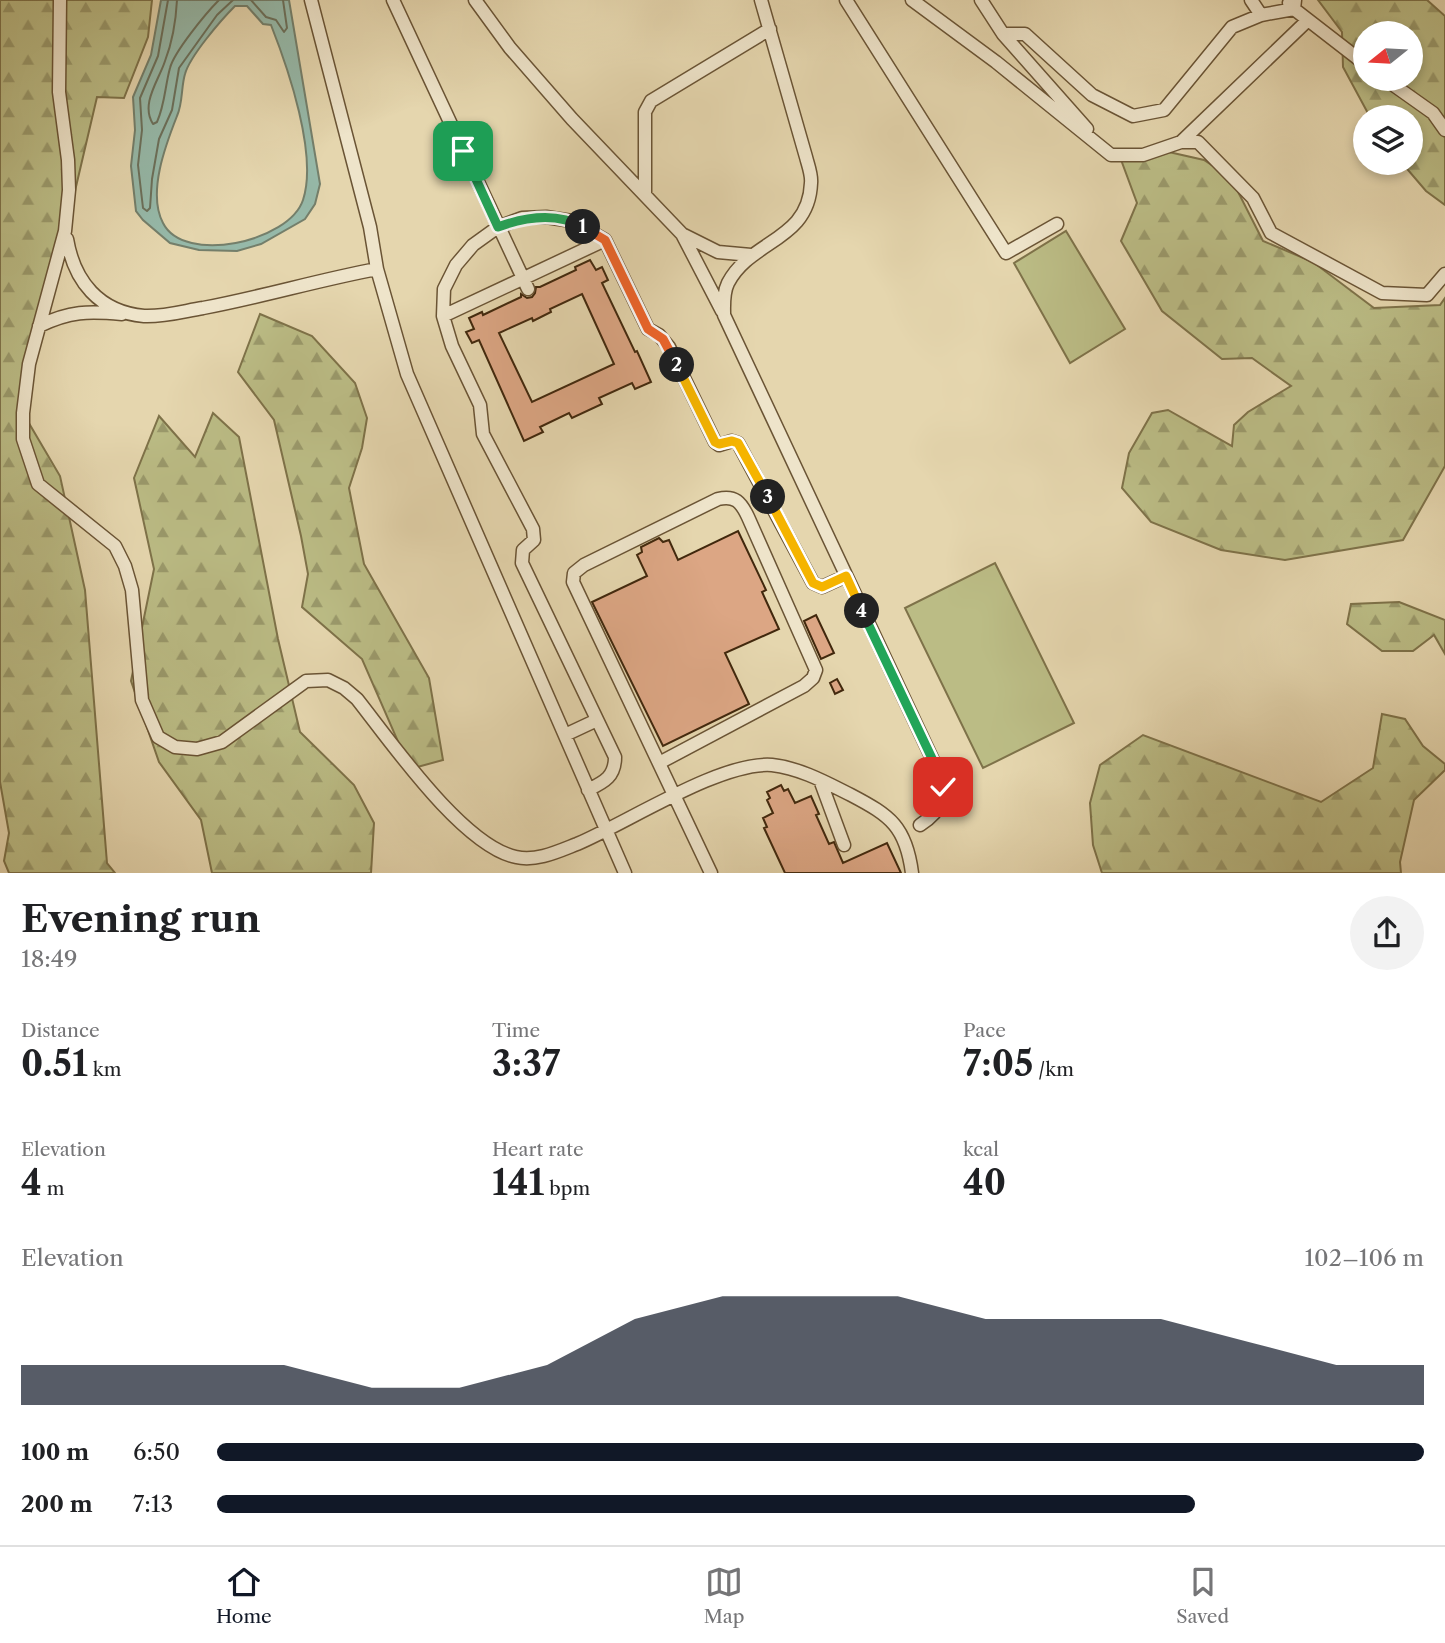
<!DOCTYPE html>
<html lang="en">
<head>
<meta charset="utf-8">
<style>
	body { margin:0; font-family:"Libre Caslon Text",serif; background:#f2f2f2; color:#202124; height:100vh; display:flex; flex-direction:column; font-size:26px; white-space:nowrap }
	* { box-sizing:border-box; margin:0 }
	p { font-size:23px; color:#757577 }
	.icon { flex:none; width:38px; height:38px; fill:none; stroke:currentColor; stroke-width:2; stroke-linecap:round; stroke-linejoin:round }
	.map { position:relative; height:873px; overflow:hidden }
	.drawer { display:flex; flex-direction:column; background:#fff; flex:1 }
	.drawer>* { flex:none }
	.needle { width:46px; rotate:252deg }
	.tools { position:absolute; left:1353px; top:21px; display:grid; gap:14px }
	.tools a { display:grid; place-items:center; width:70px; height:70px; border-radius:50%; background:#fff; box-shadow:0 4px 10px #0003; font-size:35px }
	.pin { position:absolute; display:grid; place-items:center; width:60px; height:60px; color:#fff; margin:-30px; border-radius:14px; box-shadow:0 4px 10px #0006 }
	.km { position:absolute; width:35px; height:35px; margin:-18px; border-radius:50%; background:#222; color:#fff; font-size:19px; line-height:35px; text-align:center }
	.round { display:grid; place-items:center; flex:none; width:74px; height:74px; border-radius:37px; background:#f2f2f2 }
	.overview { display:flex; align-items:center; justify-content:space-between; height:119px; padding:0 21px }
	h1 { font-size:38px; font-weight:800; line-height:52px }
	.stats { display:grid; grid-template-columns:repeat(3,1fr); gap:10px; height:119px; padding:7px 21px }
	.stats div { display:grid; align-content:center }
	.stats b { font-size:35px; font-weight:800 }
	.stats small { font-size:19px; font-weight:400 }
	.stats p { font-size:19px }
	.chart { height:196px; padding:14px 21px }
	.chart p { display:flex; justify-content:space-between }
	.chart svg { width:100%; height:126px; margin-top:7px; fill:#111827; opacity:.7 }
	ul { padding:0 21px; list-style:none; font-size:23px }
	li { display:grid; grid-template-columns:112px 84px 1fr; align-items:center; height:52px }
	li i { height:18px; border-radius:9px; background:#111827 }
	.tab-bar { display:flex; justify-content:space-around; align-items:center; height:98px; border-top:2px solid #e0e0e0; background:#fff; font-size:19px; color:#757577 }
	.tab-bar a { display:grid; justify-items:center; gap:4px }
	.tab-bar .selected { color:#111827 }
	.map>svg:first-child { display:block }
	.green { fill:#bbbc85; stroke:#7e7249; stroke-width:2 }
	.forest { fill:url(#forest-firs); stroke:#7e7249; stroke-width:2; fill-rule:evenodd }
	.water { fill:#96b9a9; stroke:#747f6b; stroke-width:2; fill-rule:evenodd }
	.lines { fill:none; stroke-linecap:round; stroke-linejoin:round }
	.shore { stroke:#6c705b; stroke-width:2 }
	.building { fill:#dca684; stroke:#41280d; stroke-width:2; fill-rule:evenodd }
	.minor-casing { stroke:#6a5435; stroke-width:15 }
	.minor { stroke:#eee4ca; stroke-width:12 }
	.split-1-casing { stroke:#fff; stroke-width:14 }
	.split-2-casing { stroke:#fff; stroke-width:14 }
	.split-3-casing { stroke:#fff; stroke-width:14 }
	.split-4-casing { stroke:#fff; stroke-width:14 }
	.split-5-casing { stroke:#fff; stroke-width:14 }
	.split-1 { stroke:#22a559; stroke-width:9 }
	.split-2 { stroke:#f0652b; stroke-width:9 }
	.split-3 { stroke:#f5b400; stroke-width:9 }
	.split-4 { stroke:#f5b400; stroke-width:9 }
	.split-5 { stroke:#22a559; stroke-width:9 }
</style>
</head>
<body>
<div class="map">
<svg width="1445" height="873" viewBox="0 0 1445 873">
	<defs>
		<pattern id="forest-firs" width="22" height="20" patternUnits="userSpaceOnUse" patternTransform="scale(1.75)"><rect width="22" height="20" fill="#bbbc85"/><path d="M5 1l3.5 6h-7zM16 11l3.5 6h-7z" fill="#9a996b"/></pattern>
	</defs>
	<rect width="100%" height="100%" fill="#e5d6ae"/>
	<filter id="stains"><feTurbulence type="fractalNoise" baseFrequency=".00286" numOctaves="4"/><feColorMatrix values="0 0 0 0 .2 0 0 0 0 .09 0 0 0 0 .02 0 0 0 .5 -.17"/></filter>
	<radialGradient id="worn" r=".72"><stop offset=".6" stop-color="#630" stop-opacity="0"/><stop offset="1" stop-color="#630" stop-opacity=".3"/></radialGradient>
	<path class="green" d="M1066,231L1125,329L1070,363L1014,263Z
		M995,563L1074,723L983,768L905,608Z"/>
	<path class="forest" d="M0,0H152L148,37L124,98L97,97L23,413L60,476L85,590L107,863L115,873H9L4,861L9,833L0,782Z
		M1318,0H1427L1445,16V205L1426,191L1402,163H1410V117H1370L1343,67L1342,32ZM1365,33H1410V79H1365Z
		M1160,150L1204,160L1231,178L1263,241L1313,262L1374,308L1440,305L1445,298V466L1403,540L1285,560L1221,550L1151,522L1122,488L1129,453L1152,413L1168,410L1232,446L1234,425L1248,412L1291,386L1252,358L1222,359L1162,311L1121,241L1137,203L1120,157Z
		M260,314L312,336L355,383L367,418L362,448L349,488L364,564L429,678L443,760L410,769L362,659L302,607L308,574L301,536L274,420L238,372Z
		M213,413L239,437L278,639L300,732L354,785L374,823L371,873H212L201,820L159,762L131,681L154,569L134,478L159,416L195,457Z
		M1399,602L1445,620V654L1434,635L1413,651H1382L1347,624L1351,604Z
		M1382,714L1405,719L1423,746L1445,764V770L1414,800L1400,862L1401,873H1102L1093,845L1090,803L1100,765L1143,735L1321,802L1373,768Z"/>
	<path class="water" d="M161,0H289L320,184L315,204L305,219L261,244L237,251L199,250L170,243L143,220L136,211L131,166L135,130L133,97L151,55ZM235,6H247L263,24L271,25C288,68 318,155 303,200C289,242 184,265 163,223C147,193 166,144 177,116C183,103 181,87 185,74C190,56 221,20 235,6Z"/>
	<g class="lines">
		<path class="shore" d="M168,0L158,56L140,98L142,130L138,165L143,208L147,211L150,208L152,179L159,139L172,110L179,68L217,15L233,0
			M177,0C176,19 172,43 165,61C159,80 140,104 153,124L157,122C165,104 165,86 170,68C174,52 206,13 219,0
			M251,0L266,17L276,20L284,32L287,28L283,0"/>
	</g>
	<path class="building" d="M590,260L596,270L602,267L608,280L602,283L635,352L637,351L651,382L635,389L632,383L599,398L602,404L572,418L569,413L540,427L543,432L524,441L479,340L472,343L466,332L474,329L469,318L482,312L483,315L521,297V294L527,298L532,297L535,293L536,287H540L576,270L575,267ZM582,294L614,364L532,402L499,333L532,318L533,321L551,312L550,309Z
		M738,531L766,590L762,592L779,629L725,653L749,704L663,746L592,602L647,576L637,555L642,552L641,547L659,538L663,542L669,540L678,560Z
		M816,615L834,653L821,659L804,621Z
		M837,679L843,690L835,694L830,683Z
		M781,785L784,791L788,789L795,803L811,796L819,814L816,815L829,844L834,842L843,863L887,843L901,873H785L764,828L767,827L763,818L773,813L767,800L770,798L767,792Z"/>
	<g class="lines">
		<defs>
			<path id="minor" d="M60,0L59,92L68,160L69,190L65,231L29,364L23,413V439L38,484L115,546L125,566L132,590L142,700L158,737L175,747L197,749L222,742L306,681L328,680L344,688L357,699C391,742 463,846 516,857C536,862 559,851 577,844C627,823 721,761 772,765C800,768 827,783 851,795C891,816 906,827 912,873
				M311,0L370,227L377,269L407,374L625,873
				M393,0L528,289
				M475,0L510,48L572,119L682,234L718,252L751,255
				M761,0L806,157C808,165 812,175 811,183C809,241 750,240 728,283C723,293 724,304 724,315L938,771C947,797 943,810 920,825
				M846,0L1006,253L1057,224
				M912,0L996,62L1111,155H1143L1181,142H1198L1253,198L1271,233L1382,293L1427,295L1445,274
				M981,0L1003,34L1087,129
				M1251,0L1261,15
				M1289,3L1294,9L1365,64
				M1003,34H1025L1092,95L1133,116L1164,110L1232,27L1261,15L1294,9L1295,0
				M1385,79L1433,113L1445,130
				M1181,142L1308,20
				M645,195V112L651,101L770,29
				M682,234L722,311
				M67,239C74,281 99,312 144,316C164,317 184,311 203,308C262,297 318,280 377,269
				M443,316L605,240
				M39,326C70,311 88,311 122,314
				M565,735L597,720
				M659,763L804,686L813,678L816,670L748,517C741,502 735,495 718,499L584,565L574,573L573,582L711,873
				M820,780L844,845
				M588,790C604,782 615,777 615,757L522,563L523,550L534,540L533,529L483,434L480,405L452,346L443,316L444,289L456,265L473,245L498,227L522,218L546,217L572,221L605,240L648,329L659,335L669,347L715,442L719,445L732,441L738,443L813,583L822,587L846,576"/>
		</defs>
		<use href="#minor" class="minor-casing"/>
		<use href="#minor" class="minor"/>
	</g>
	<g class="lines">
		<defs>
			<path id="split-1" d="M463,151L498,227C525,217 557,212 583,227"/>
			<path id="split-2" d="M583,227L605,240L648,329L663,339L677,365"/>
			<path id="split-3" d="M677,365L715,442L719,444L732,441L738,443L768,497"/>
			<path id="split-4" d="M768,497L813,583L822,587L846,576L862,611"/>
			<path id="split-5" d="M862,611L938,771L943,787"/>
		</defs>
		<use href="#split-1" class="split-1-casing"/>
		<use href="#split-2" class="split-2-casing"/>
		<use href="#split-3" class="split-3-casing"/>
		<use href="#split-4" class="split-4-casing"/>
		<use href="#split-5" class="split-5-casing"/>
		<use href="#split-1" class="split-1"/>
		<use href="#split-2" class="split-2"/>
		<use href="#split-3" class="split-3"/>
		<use href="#split-4" class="split-4"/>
		<use href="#split-5" class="split-5"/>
	</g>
	<rect width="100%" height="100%" filter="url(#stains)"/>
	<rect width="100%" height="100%" fill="url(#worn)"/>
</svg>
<div class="tools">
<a><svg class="needle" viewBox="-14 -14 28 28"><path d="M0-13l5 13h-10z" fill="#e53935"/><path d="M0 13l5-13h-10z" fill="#757577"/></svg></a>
<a><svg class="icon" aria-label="layers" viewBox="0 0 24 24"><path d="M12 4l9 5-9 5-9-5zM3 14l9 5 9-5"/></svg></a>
</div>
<div class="pin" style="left:463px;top:151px;background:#1e9e55"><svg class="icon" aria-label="arrive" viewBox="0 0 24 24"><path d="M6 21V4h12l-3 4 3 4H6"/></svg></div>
<div class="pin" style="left:943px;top:787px;background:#d93025"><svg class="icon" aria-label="check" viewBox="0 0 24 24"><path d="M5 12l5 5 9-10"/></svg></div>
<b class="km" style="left:583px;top:227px">1</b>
<b class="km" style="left:677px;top:365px">2</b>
<b class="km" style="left:768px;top:497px">3</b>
<b class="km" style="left:862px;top:611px">4</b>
</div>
<section class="drawer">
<div class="overview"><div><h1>Evening run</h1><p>18:49</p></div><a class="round"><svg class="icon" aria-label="share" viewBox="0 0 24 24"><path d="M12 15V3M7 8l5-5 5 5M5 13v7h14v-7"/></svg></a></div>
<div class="stats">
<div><p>Distance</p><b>0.51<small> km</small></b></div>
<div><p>Time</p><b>3:37</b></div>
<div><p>Pace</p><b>7:05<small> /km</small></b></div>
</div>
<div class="stats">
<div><p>Elevation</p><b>4<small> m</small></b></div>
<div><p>Heart rate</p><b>141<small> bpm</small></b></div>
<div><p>kcal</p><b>40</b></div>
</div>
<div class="chart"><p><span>Elevation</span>102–106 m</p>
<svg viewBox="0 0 160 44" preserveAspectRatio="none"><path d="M0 44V30L10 30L20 30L30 30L40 38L50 38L60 30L70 14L80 6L90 6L100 6L110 14L120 14L130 14L140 22L150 30L160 30V44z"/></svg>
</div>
<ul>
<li><b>100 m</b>6:50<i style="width:100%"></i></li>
<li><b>200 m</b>7:13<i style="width:81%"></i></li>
</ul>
</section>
<nav class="tab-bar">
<a class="selected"><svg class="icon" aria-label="home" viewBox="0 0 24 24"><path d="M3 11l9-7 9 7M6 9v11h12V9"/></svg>Home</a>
<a><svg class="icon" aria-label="map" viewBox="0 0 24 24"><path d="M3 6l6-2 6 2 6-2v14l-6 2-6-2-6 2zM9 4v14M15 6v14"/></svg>Map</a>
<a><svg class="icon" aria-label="saved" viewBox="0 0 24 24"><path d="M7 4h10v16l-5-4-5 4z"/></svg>Saved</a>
</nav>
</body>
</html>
